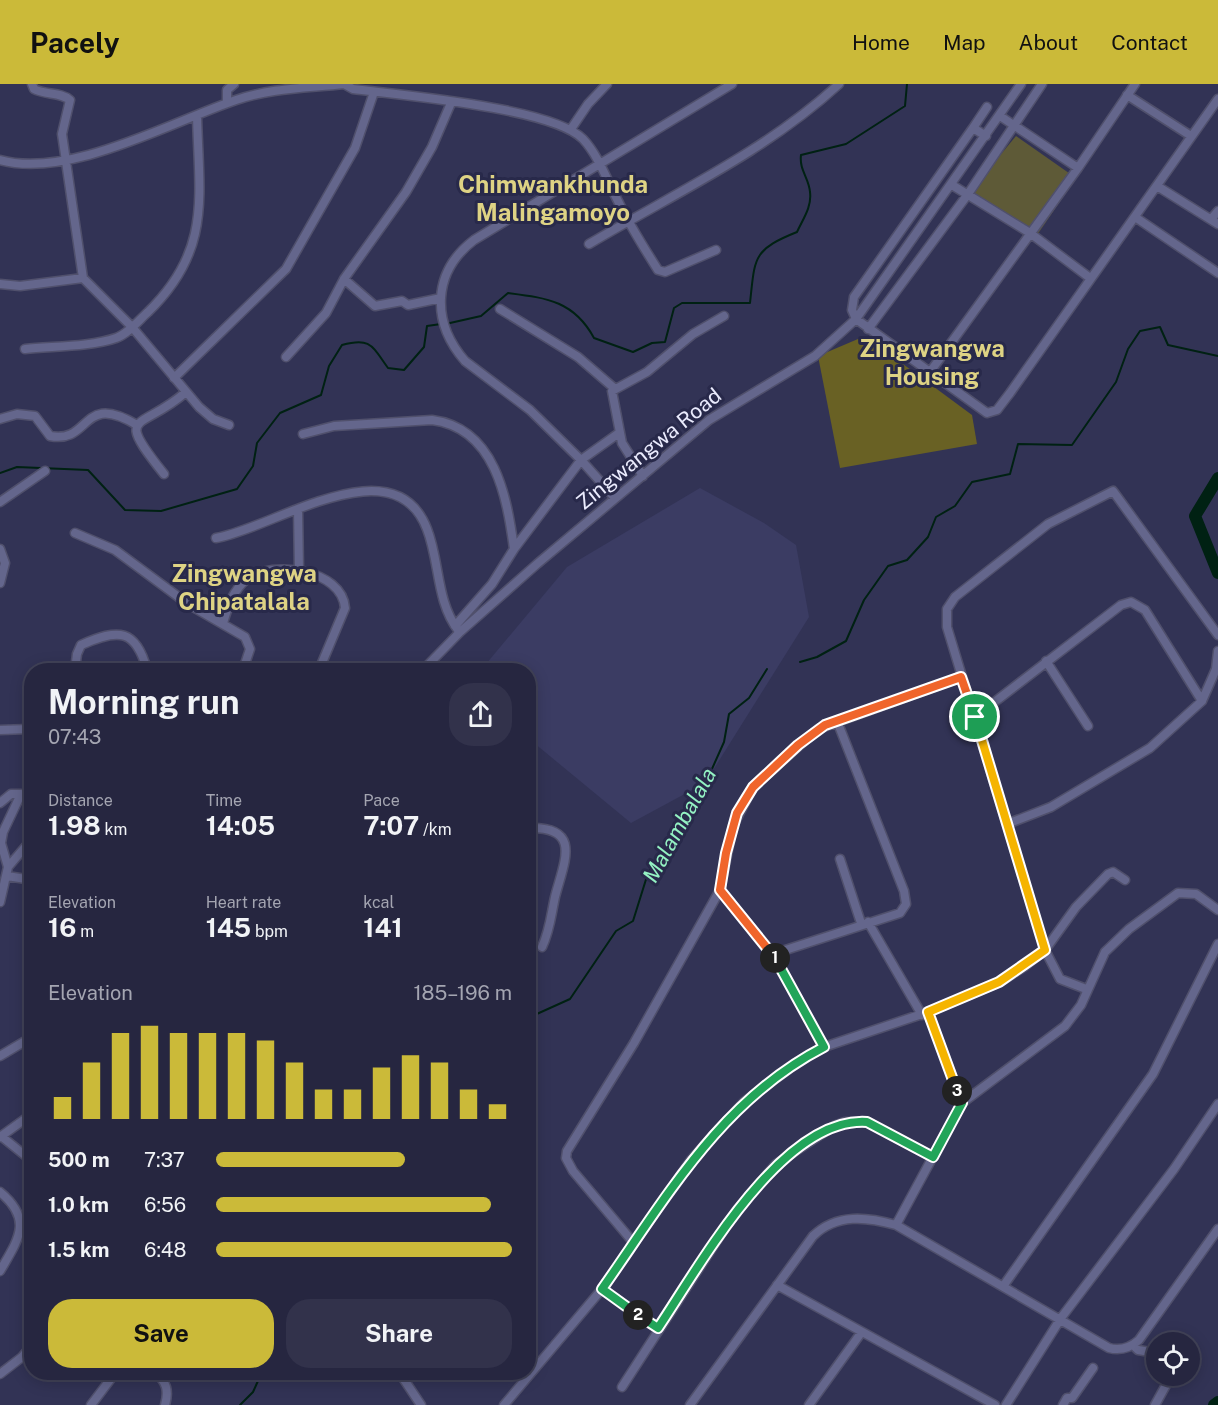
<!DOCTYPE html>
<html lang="en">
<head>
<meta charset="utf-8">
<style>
	body { margin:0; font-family:"Public Sans",sans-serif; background:#32324b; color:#f1f3f6; height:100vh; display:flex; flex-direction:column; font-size:22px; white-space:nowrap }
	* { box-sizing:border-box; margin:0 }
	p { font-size:20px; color:#a4a5b1 }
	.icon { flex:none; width:33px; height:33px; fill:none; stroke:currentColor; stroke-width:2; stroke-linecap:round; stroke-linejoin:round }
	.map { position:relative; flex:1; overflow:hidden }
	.panel { position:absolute; left:24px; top:579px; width:512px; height:717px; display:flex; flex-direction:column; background:#262640; border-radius:24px; box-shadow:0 3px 15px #0003,0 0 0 2px #424359 }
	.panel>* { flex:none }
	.controls { position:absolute; left:1146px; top:1248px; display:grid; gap:12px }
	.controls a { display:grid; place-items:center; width:54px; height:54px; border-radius:50%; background:#262640; box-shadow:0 3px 15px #0003,0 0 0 2px #424359; font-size:30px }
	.pin { position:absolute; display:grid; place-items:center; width:51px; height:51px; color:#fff; margin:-26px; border:3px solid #fff; border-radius:50%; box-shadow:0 2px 6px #0007 }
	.km { position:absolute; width:30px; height:30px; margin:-15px; border-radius:50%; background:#222; color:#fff; font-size:16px; line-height:30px; text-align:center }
	.round { display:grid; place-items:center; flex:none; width:63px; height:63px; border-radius:24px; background:#32324b }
	.head { display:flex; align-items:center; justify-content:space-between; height:102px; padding:0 24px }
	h1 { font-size:33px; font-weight:700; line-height:45px }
	.figures { display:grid; grid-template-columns:repeat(3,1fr); gap:9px; height:102px; padding:6px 24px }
	.figures div { display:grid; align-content:center }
	.figures b { font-size:26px; font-weight:700 }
	.figures small { font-size:16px; font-weight:400 }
	.figures p { font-size:16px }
	.chart { height:168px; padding:12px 24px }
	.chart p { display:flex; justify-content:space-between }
	.chart svg { width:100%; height:108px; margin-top:6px; stroke:#cbba39; stroke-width:6 }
	.action { display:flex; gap:12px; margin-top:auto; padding:12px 24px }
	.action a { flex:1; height:69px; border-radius:24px; background:#cbba39; color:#111; font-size:24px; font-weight:700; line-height:69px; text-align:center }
	.action a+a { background:#32324b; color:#f1f3f6 }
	ul { padding:0 24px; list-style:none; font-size:20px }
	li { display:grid; grid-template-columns:96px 72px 1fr; align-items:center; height:45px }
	li i { height:15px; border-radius:8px; background:#cbba39 }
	header { display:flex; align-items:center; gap:36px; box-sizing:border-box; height:84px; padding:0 30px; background:#cbba39; color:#111 }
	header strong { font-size:28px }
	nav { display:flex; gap:33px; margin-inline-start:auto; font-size:21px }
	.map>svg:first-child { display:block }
	.built { fill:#3b3c63 }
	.green { fill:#5e5a37 }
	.forest { fill:#696124 }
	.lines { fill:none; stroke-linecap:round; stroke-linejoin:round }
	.stream { stroke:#002113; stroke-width:2 }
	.river { stroke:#002113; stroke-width:12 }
	.minor-casing { stroke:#50506c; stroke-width:11 }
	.minor { stroke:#64668c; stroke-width:8 }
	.split-1-casing { stroke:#fff; stroke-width:12 }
	.split-2-casing { stroke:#fff; stroke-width:12 }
	.split-3-casing { stroke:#fff; stroke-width:12 }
	.split-4-casing { stroke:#fff; stroke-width:12 }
	.split-1 { stroke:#f0652b; stroke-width:8 }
	.split-2 { stroke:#22a559; stroke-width:8 }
	.split-3 { stroke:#22a559; stroke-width:8 }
	.split-4 { stroke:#f5b400; stroke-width:8 }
	.labels { text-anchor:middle; stroke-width:6; stroke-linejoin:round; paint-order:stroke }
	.street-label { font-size:21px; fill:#eaebfd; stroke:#28294a }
	.water-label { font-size:22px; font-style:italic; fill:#94f2c3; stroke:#28294a }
	.quarter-label { font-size:24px; font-weight:bold; fill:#ded384; stroke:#28294a }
</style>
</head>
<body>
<header>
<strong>Pacely</strong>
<nav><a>Home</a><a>Map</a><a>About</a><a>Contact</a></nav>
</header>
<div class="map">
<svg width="1218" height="1321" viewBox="0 0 1218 1321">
	<rect width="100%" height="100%" fill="#323355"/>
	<path class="built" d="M700,404L764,439L796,461L809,533L705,699L631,739L528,654V586H481L567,483Z"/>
	<path class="green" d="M1016,52L1076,94L1033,157L968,110Z"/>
	<path class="forest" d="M865,252L972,331L977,360L840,384L818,272Z"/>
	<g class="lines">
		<path class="stream" d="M450,239L481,232L508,209C547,214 574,217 594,254L633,268L652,259L665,258L674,224L682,219H750C755,174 752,166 797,148C803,135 812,123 810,108C809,94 799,86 801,71L846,60L905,22L907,0
			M0,389L17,383L88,386L125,426L161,427L237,405L253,382L257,359L280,329L321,311L329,282L342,261C371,253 372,262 388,284L404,286L424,263L427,242L441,240
			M800,578L817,573L846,557L864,516L888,482L907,476L928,453L936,433L955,422L972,398L1010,390L1018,360L1072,361L1116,298L1128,265L1140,247L1160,243L1168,261L1218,272
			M528,934L570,915L616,847L633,837L648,789L699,714L724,658L729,630L749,614L767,585
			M240,1321L253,1308L262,1288"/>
		<path class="river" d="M1218,394L1195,432L1218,489
			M1214,1321L1218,1318"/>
		<defs>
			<path id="minor" d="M32,0L34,5C45,11 61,8 70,16L62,50L83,194L132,243L199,323L213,335L229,341
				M1127,11L1191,52
				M227,19V6L234,0
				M1000,32L1078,84
				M973,44L854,213L852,226L856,235L987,329L997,326L1010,309L1218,15
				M571,45L588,20L607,0
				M986,52L973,44L987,23
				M0,76C69,95 171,38 236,16C270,4 309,4 344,0L353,5C401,11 553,24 583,55C599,72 608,99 619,119C630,142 644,164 658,186L665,188L716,166
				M952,101L1030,149L1090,194
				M1157,102L1218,140
				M1135,133L1218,189
				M1212,134L1218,127
				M589,160C675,109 765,68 839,0
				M344,195L375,222L402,217L408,221L441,214
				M0,200L20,202L83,194
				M500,225L578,273L614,304
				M868,245L968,110L1042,0
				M25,265C52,262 90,263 116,254C128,250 139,236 148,228C212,166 199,113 197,32
				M286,273L326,229L344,195L406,108L432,63L451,19
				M930,288L1078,84L1135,0
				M174,294L286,185L355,64L374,8
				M0,335L17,330L35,332L50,352C92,360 80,307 137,341
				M303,350L334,342L432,336C495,344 507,413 514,465L492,500L455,542
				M164,390C113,326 140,348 186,308
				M643,392L622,359L612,307L647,288L693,250L724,232
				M615,414L581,376L530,326L465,277C431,238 432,188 474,156L732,0
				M0,418L45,387
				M298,425L299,487
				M75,449L115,466L188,520L245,553L250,565L243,586
				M216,454C272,445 394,359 427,445C440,478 436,517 458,546
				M0,465L5,479L0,499
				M514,465L581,376L619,349
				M223,539C228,522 233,506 247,495C272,476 342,485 345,524L319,586
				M1046,577L1088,642
				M75,586L77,570L81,561C119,544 136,545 147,586
				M423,586L460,548L537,480L709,336L815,272L856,235L1021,0
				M975,633L1121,521L1131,518L1145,526L1202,617
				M0,646L29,645
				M0,719L11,710H21L3,748L1,759L8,783L0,818
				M1007,740L1051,723L1150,664L1202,617L1216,585L1218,567
				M528,744C583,742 564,778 555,813C551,831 550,846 542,863
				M840,775L861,839
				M8,783L32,755
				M7,792L32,796
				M720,806L773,870L824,963
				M868,838L922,931
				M773,870L900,829L906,820L904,807L837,637
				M1086,905L1060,895L1045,866L947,543V525L955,513L1048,440L1113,407L1218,551
				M928,928L962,1019
				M0,972L32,953
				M1,1052L32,1077
				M0,1053L32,1030
				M0,1108C34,1136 18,1156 0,1187
				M896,1141L962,1019L1065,942L1081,921L1105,868L1129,845L1178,809L1196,810L1218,826
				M633,1158L573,1087L566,1074L567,1067L634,959L720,806L733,742L753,703L818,645L961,593
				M777,1201L995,1321
				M1004,1201L1153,990L1218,860
				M602,1205L658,1244
				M1133,1261L1138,1266L1156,1269
				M154,1288C167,1297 169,1307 165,1321
				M399,1288L421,1321
				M0,1290L22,1273L32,1261
				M622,1303L736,1127L776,1080L834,1042L845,1038H867L933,1073
				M91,1321L116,1288
				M504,1321L602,1205L691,1076L744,1018L805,973L824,963L928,928L1000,898L1025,882L1045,866L1076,823L1108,790L1113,788L1125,796
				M690,1321L813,1152C837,1129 867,1133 896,1141L1109,1264C1121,1267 1130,1264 1139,1256L1218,1145
				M809,1321L861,1249
				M1006,1321L1061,1234L1174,1085L1218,1020
				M1063,1321L1067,1314H1072L1093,1284
				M1155,1321L1171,1292"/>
		</defs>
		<use href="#minor" class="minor-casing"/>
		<use href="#minor" class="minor"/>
	</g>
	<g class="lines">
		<defs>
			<path id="split-1" d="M775,874L720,806L726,769L737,729L753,703L798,661L825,641L961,593L975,633"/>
			<path id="split-2" d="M638,1231L602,1205C666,1114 721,1016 824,963L775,874"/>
			<path id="split-3" d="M638,1231L658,1244C699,1183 782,1032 867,1038L933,1073L962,1019L957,1007"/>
			<path id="split-4" d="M957,1007L928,928L999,898L1045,866L975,633"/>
		</defs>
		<use href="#split-1" class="split-1-casing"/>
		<use href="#split-2" class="split-2-casing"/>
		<use href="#split-3" class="split-3-casing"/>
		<use href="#split-4" class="split-4-casing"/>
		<use href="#split-1" class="split-1"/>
		<use href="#split-2" class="split-2"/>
		<use href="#split-3" class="split-3"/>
		<use href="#split-4" class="split-4"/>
	</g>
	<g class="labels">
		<g class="street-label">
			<text transform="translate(649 365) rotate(-39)" y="7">Zingwangwa Road</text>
		</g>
		<g class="water-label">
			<text transform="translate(679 741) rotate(-61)" y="8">Malambalala</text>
		</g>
		<g class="quarter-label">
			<text x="553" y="109">Chimwankhunda<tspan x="553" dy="28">Malingamoyo</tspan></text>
			<text x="932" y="273">Zingwangwa<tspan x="932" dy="28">Housing</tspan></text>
			<text x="244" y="498">Zingwangwa<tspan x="244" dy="28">Chipatalala</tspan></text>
		</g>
	</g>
</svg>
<div class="controls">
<a><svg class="icon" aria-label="locate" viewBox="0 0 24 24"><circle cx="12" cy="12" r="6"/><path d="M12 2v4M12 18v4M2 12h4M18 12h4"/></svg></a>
</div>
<div class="pin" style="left:975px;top:633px;background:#1e9e55"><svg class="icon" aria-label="arrive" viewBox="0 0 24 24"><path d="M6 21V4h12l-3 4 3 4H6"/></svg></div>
<b class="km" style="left:775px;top:874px">1</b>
<b class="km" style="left:638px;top:1231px">2</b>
<b class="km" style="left:957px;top:1007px">3</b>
<section class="panel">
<div class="head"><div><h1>Morning run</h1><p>07:43</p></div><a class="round"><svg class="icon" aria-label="share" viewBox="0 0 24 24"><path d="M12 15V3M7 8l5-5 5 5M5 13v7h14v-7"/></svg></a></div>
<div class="figures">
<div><p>Distance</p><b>1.98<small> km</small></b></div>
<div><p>Time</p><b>14:05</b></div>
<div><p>Pace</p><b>7:07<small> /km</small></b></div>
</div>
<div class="figures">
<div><p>Elevation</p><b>16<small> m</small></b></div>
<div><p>Heart rate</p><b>145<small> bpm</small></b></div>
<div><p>kcal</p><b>141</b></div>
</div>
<div class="chart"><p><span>Elevation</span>185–196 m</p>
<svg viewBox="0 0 160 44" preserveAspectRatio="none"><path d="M5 44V35M15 44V21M25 44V9M35 44V6M45 44V9M55 44V9M65 44V9M75 44V12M85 44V21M95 44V32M105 44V32M115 44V23M125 44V18M135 44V21M145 44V32M155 44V38"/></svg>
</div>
<ul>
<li><b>500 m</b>7:37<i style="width:64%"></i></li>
<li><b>1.0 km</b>6:56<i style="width:93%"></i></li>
<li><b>1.5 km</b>6:48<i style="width:100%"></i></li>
</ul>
<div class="action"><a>Save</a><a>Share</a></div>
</section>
</div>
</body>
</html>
